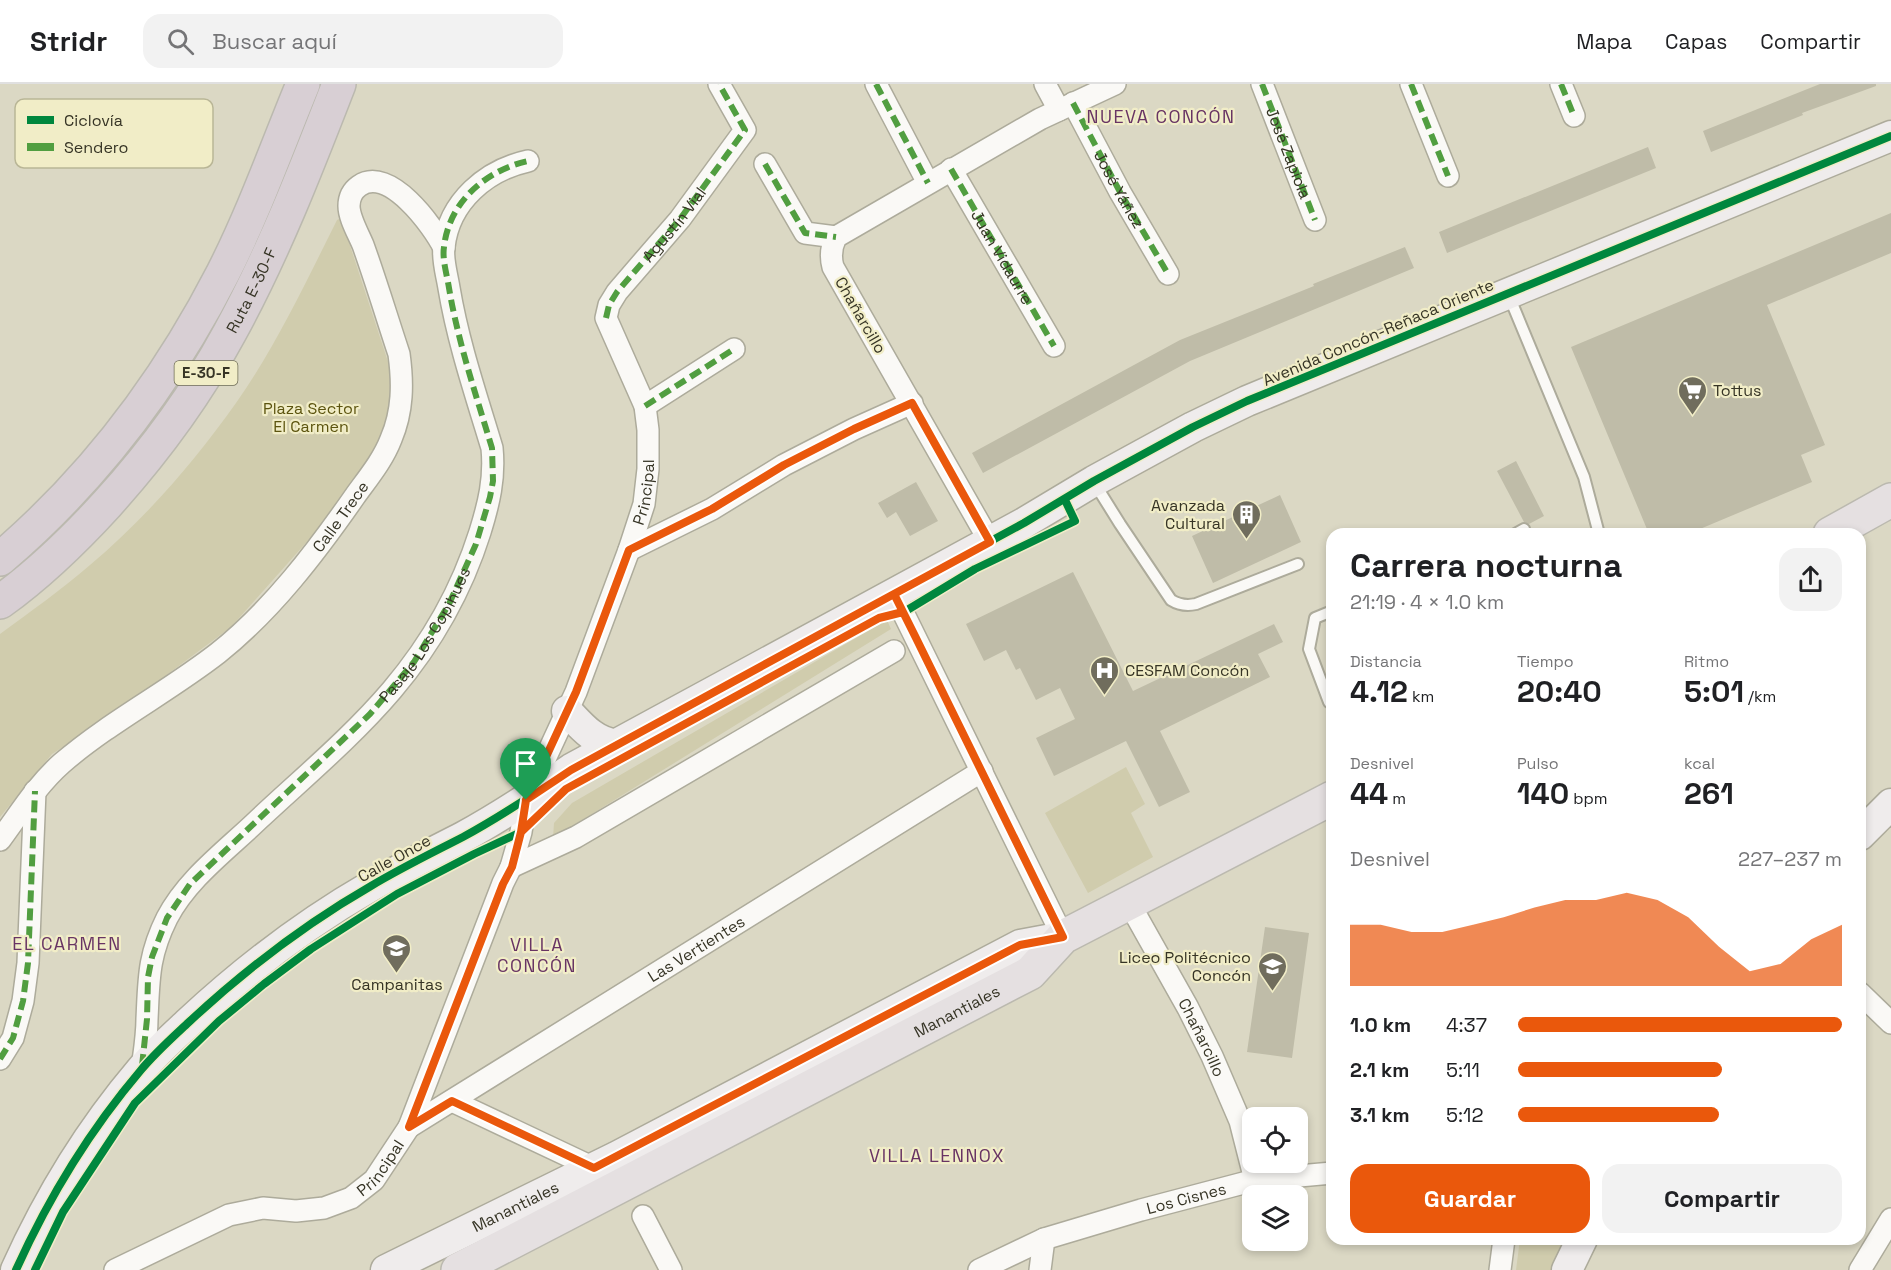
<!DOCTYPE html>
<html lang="es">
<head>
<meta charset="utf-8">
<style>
	body { margin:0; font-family:"Space Grotesk",sans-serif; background:#f2f2f2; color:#202124; height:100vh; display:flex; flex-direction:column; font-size:22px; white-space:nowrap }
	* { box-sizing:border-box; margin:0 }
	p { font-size:20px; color:#757577 }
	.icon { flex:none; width:33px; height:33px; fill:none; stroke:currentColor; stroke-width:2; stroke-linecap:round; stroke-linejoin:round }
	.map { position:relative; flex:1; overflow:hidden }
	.panel { position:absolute; left:1326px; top:444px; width:540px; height:717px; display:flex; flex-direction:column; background:#fff; border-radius:18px; box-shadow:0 3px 9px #0003 }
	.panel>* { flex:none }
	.buttons { position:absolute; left:1242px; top:1023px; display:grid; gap:12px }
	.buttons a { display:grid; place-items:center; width:66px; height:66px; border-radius:12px; background:#fff; box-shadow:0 3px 9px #0003; font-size:30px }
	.pin { position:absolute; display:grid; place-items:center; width:51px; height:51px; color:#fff; margin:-62px -26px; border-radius:50% 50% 50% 0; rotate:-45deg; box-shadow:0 0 6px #0007 }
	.pin .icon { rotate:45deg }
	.round { display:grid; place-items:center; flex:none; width:63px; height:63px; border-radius:18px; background:#f2f2f2 }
	.headline { display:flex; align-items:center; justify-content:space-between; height:102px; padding:0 24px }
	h1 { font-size:33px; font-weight:700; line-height:45px }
	.stats { display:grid; grid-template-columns:repeat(3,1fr); gap:9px; height:102px; padding:6px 24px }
	.stats div { display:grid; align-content:center }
	.stats b { font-size:30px; font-weight:700 }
	.stats small { font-size:16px; font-weight:400 }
	.stats p { font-size:16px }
	.chart { height:168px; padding:12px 24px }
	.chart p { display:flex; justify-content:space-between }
	.chart svg { width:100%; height:108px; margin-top:6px; fill:#ea580c; opacity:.7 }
	.cta { display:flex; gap:12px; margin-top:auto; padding:12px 24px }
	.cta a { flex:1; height:69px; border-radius:18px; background:#ea580c; color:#fff; font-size:24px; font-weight:700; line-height:69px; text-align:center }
	.cta a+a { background:#f2f2f2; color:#202124 }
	ul { padding:0 24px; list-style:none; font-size:20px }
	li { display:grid; grid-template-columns:96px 72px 1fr; align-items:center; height:45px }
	li i { height:15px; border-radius:8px; background:#ea580c }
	header { display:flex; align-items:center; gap:36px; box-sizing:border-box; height:84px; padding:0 30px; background:#fff; border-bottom:2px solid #e0e0e0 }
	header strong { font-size:28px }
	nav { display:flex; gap:33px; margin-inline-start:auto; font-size:21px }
	.search { width:420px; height:54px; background:#f2f2f2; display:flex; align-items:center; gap:15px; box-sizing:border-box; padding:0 21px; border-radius:18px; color:#757577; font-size:22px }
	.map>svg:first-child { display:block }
	.green { fill:#d0ccad }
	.building { fill:#bfbca8 }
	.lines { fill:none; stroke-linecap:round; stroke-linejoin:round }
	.lane-casing { stroke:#adab9b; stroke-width:14 }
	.street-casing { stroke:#adab9b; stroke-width:24 }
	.secondary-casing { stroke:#adab9b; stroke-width:33 }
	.primary-casing { stroke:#bbb9af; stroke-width:36 }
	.highway-casing { stroke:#bbb9af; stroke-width:36 }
	.lane { stroke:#faf9f6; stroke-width:10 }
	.street { stroke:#faf9f6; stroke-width:21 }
	.secondary { stroke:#efecec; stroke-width:30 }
	.primary { stroke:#e5e0e1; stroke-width:33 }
	.highway { stroke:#d8cfd4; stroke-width:33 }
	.quiet { stroke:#519e40; stroke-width:6; stroke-dasharray:12 6; stroke-linecap:butt }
	.cycleway-casing { stroke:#f1edc7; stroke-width:11 }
	.cycleway { stroke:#00873e; stroke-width:8 }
	.route-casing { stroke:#fff; stroke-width:12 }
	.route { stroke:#ea580c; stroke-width:8 }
	.labels { text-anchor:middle; stroke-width:4.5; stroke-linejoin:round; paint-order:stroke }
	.shield { fill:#f1edc7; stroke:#6e6c56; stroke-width:1.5 }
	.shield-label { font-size:15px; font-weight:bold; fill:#363425 }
	.street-label { font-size:16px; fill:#363425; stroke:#f1edc7 }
	.poi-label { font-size:16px; fill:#363425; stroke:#f1edc7; text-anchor:start }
	.park-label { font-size:16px; fill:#5c540f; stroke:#f1edc7 }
	.neighbourhood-label { font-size:18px; letter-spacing:1.5px; fill:#683464; stroke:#f1edc7 }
	.key { fill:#f1edc7; stroke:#b9b696; stroke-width:1.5 }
	.key-label { font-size:16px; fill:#363425 }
</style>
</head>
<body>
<header>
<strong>Stridr</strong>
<div class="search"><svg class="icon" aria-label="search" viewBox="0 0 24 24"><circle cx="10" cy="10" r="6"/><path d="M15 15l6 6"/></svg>Buscar aquí</div>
<nav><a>Mapa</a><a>Capas</a><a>Compartir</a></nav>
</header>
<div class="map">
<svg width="1891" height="1186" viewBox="0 0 1891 1186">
	<rect width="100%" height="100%" fill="#dbd8c4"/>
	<path class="green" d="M341,134L392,290L391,328L375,366L320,443L231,543L113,631L52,670L0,733V550C30,528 61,506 90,481C146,434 194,378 236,319C276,262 306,198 337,136Z
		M887,536L891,545L553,754L554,739L572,719Z
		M1126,683L1145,720L1131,729L1153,773L1088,809L1045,729Z
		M1520,1155H1575L1560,1186H1516Z"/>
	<path class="building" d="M1820,0H1876V2L1802,29L1803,31L1711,68L1703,47Z
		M1648,63L1656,84L1447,169L1439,148Z
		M1891,129V169L1767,221L1825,361L1801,371L1812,398L1688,450H1649L1571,263Z
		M1405,163L1414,184L1190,277L983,389L972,369L1180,256L1314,202L1313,200Z
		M1516,377L1544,432L1529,440L1524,438L1497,387Z
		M916,398L938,437L910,452L896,428L887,434L878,419Z
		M1280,411L1301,458L1213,499L1192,452Z
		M1073,488L1133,607L1274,540L1283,558L1258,570L1270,593L1160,647L1190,708L1159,723L1126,657L1054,692L1036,654L1075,635L1060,604L1036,616L1020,584L1016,586L1006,566L984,577L966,540Z
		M1265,843L1309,849L1292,974L1247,968Z"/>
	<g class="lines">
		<defs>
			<path id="lane" d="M1509,212L1584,393L1599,450
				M1095,400L1120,440L1171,516C1179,521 1187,522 1196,520L1298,480
				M1515,450L1524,445
				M1329,618L1309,565L1315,534L1332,527"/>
			<g id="street">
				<path d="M876,0L928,99"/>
				<path d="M1045,0L1059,26"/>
				<path d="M1262,0L1315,136"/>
				<path d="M1411,0L1448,92"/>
				<path d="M1561,0L1574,32"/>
				<path d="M1073,19L1120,108L1168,190"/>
				<path d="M765,80L805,149L836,153"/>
				<path id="s1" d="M951,85L1054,262"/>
				<path d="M645,322L734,265"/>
				<path d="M990,458L833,183C830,172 831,163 836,153L1040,35L1115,0"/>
				<path d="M629,466L712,425L784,381L854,345L912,319"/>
				<path d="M894,510L1063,853"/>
				<path id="s2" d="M0,756C20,729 37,701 62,679C111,637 168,608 218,569C272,526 316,468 355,412C368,394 383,376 391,355C403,327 403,299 399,270C387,234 376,197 363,161C358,149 349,134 349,122C349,114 352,107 359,102C389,81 433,142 444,164"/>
				<path d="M511,783L576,753L894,567"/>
				<path id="s3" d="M1129,819L1188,924L1212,972L1240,1037L1255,1096"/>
				<path d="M1860,909L1891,939"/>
				<path d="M0,975L13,954L23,917L28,879L35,707"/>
				<path d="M142,985C144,969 147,952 147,935C149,895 148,872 167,834C188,794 227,766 259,735C304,693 352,653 392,606C431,560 462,505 480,448C489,419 495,394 492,364C476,311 458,258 449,204C447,191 442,175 444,163C449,117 487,86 528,77"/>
				<path d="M452,1017L594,1084"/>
				<path id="s4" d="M409,1043L982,687"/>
				<path d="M643,1132L671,1186"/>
				<path id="s5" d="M115,1186L229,1131L263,1124L296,1127L324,1124L351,1114L374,1096L409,1043L503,799L511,783L521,748L526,716L576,608L629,466L644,420L648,385V346L645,322L606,234L609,221L617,208L680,135L745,46L719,0"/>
				<path id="s6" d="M979,1186L1044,1155L1141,1126L1255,1096L1332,1089"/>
				<path d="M1040,1186L1044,1155"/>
				<path d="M1500,1186L1504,1155"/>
				<path d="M1860,1186L1891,1135"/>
			</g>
			<g id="secondary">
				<path d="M567,627C582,643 594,658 617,661"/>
				<path d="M1860,751L1891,720"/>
				<path d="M16,1186C48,1115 90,1046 141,986C155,969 173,953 189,938C245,886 305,840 371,802C401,784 432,769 463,753C500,733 536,709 571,685L1024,439L1094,397L1193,343L1247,317L1891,52"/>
				<path id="s7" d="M386,1186L616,1073L1020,861L1063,853"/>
				<path d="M1567,1186L1582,1155"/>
			</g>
			<g id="primary">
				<path d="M1830,450L1891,416"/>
				<path id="s8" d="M458,1186L1030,889L1063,853L1332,714"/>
			</g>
			<g id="highway">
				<path d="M0,475C94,395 167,298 223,189C254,128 277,63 303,0"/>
				<path id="s9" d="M0,518C39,490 75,455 107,420C154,368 196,311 229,250C273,170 306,85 339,0"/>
			</g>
		</defs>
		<use href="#lane" class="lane-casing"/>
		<use href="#street" class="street-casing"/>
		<use href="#secondary" class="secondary-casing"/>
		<use href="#primary" class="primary-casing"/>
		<use href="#highway" class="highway-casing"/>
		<use href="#lane" class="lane"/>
		<use href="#street" class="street"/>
		<use href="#secondary" class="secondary"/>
		<use href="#primary" class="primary"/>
		<use href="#highway" class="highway"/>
		<g class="quiet">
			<path d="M876,0L928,99"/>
			<path id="s10" d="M1262,0L1315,136"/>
			<path d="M1411,0L1448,92"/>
			<path d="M1561,0L1574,32"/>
			<path id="s11" d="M1073,19L1120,108L1168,190"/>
			<path d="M765,80L805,149L836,153"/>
			<path d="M951,85L1054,262"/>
			<path id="s12" d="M606,234L609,221L617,208L680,135L745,46L719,0"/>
			<path d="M645,322L734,265"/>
			<path d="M629,466L712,425L784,381L854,345L912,319"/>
			<path d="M0,975L13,954L23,917L28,879L35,707"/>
			<path id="s13" d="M142,982L147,935L148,893L152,873L167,834L190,800L370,630L414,578L449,520L476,460L490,413L493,397L492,364C476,311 458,258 449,204C447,191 442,175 444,163C449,117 487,86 528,77"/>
			<path d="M452,1017L594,1084"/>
		</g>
		<defs>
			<path id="cycleway" d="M16,1186C48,1115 90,1046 141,986C155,969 173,953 189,938C245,886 305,840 371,802C401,784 432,769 463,753C500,733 536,709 571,685L1024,439L1094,397L1193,343L1247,317L1891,52
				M35,1186L63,1128L135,1019L219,937L264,900L311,865L397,810L474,770L521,748L566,705L879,534L904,528L975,485L1075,437L1065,416"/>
		</defs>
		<use href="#cycleway" class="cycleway-casing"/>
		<use href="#cycleway" class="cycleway"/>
	</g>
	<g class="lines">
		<defs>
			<path id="route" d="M526,716L571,686L894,510L916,554L1063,853L1020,861L594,1084L452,1017L409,1043L503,800L512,783L521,748L526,716L576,608L629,466L712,425L784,381L854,345L912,319L990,458L894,510L903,528L879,534L566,705L521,748L526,716"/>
		</defs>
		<use href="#route" class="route-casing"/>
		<use href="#route" class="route"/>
	</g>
	<defs>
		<symbol id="supermarket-pin" viewBox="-11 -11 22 30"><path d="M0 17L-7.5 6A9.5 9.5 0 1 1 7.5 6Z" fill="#706d5d" stroke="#f1edc7"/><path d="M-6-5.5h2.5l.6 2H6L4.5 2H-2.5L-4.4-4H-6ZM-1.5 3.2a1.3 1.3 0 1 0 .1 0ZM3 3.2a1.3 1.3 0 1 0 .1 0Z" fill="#fff"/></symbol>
		<symbol id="building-pin" viewBox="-11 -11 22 30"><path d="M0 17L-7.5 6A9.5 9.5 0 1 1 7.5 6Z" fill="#706d5d" stroke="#f1edc7"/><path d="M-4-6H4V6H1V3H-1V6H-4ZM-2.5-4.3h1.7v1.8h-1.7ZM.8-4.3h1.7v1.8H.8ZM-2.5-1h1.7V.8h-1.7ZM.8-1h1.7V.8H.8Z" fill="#fff"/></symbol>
		<symbol id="hospital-pin" viewBox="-11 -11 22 30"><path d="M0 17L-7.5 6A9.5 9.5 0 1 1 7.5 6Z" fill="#706d5d" stroke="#f1edc7"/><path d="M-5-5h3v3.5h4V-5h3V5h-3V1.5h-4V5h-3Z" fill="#fff"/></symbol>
		<symbol id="school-pin" viewBox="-11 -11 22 30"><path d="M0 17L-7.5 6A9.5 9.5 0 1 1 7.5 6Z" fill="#706d5d" stroke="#f1edc7"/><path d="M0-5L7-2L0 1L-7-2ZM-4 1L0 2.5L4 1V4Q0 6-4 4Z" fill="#fff"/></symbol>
	</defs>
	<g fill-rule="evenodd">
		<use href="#supermarket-pin" x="1676" y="290" width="33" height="45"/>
		<use href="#building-pin" x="1230" y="414" width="33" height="45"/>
		<use href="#hospital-pin" x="1088" y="570" width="33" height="45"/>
		<use href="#school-pin" x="380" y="848" width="33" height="45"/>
		<use href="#school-pin" x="1256" y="866" width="33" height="45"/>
	</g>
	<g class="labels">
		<rect class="shield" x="174.5" y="277" width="63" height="24" rx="4.5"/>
		<g class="shield-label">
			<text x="206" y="294">E-30-F</text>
		</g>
		<g class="street-label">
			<text dy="6" stroke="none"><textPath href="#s10" startOffset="74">José Zapiola</textPath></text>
			<text dy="6" stroke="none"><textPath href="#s11" startOffset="98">José Yáñez</textPath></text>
			<text dy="6" stroke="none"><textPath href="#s12" startOffset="117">Agustín Vial</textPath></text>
			<text dy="6" stroke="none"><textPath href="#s1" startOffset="102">Juan Vidaurre</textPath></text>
			<text dy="6" stroke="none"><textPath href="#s9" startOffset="404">Ruta E-30-F</textPath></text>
			<text transform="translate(861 231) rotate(60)" y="6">Chañarcillo</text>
			<text transform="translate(1378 248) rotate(-23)" y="6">Avenida Concón-Reñaca Oriente</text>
			<text dy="6" stroke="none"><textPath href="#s5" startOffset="1023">Principal</textPath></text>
			<text dy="6" stroke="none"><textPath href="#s2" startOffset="474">Calle Trece</textPath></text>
			<text dy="6" stroke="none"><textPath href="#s13" startOffset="537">Pasaje Los Copihues</textPath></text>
			<text transform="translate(394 774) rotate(-29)" y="6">Calle Once</text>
			<text dy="6" stroke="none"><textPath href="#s4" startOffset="338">Las Vertientes</textPath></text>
			<text dy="6" stroke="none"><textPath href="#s8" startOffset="562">Manantiales</textPath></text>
			<text dy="6" stroke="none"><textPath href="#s3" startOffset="153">Chañarcillo</textPath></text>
			<text dy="6" stroke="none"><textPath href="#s5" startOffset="294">Principal</textPath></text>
			<text dy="6" stroke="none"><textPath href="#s6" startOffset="220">Los Cisnes</textPath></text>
			<text dy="6" stroke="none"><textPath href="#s7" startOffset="144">Manantiales</textPath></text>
		</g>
		<g class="poi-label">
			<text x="1713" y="312">Tottus</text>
			<text x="1225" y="427" text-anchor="end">Avanzada<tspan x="1225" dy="18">Cultural</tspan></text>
			<text x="1125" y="592">CESFAM Concón</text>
			<text x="1251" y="879" text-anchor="end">Liceo Politécnico<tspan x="1251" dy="18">Concón</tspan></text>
			<text x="397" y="906" text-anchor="middle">Campanitas</text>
		</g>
		<g class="park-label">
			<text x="311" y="330">Plaza Sector<tspan x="311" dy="18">El Carmen</tspan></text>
		</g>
		<g class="neighbourhood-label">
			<text x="1161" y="39">NUEVA CONCÓN</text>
			<text x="67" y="866">EL CARMEN</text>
			<text x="537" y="867">VILLA<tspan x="537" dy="21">CONCÓN</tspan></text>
			<text x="937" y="1078">VILLA LENNOX</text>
		</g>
	</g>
	<rect x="15" y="15" width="198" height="69" rx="9" class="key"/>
	<rect x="27" y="32" width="27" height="8" fill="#00873e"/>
	<rect x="27" y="59" width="27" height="8" fill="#519e40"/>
	<g class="key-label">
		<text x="64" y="42">Ciclovía</text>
		<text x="64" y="69">Sendero</text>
	</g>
</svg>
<div class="buttons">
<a><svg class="icon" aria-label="locate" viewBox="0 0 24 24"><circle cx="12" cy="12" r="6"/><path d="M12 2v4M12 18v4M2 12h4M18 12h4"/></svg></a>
<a><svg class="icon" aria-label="layers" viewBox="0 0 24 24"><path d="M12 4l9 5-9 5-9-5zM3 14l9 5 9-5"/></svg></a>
</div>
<div class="pin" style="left:526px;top:716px;background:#1e9e55"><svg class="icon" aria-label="arrive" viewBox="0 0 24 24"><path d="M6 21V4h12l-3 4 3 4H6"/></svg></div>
<section class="panel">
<div class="headline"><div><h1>Carrera nocturna</h1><p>21:19 · 4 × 1.0 km</p></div><a class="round"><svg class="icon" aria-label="share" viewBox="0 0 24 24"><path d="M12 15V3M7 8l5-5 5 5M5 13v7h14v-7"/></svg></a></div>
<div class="stats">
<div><p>Distancia</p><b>4.12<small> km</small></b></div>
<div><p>Tiempo</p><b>20:40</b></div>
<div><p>Ritmo</p><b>5:01<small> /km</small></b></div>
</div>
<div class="stats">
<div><p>Desnivel</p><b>44<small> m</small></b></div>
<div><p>Pulso</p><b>140<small> bpm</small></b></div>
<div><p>kcal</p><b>261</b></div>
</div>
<div class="chart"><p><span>Desnivel</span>227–237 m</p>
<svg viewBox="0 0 160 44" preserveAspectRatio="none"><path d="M0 44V19L10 19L20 22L30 22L40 19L50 16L60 12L70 9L80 9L90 6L100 9L110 16L120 28L130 38L140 35L150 25L160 19V44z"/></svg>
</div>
<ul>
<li><b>1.0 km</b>4:37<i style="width:100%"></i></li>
<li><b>2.1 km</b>5:11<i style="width:63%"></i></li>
<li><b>3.1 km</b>5:12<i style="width:62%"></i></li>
</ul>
<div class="cta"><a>Guardar</a><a>Compartir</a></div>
</section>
</div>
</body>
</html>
